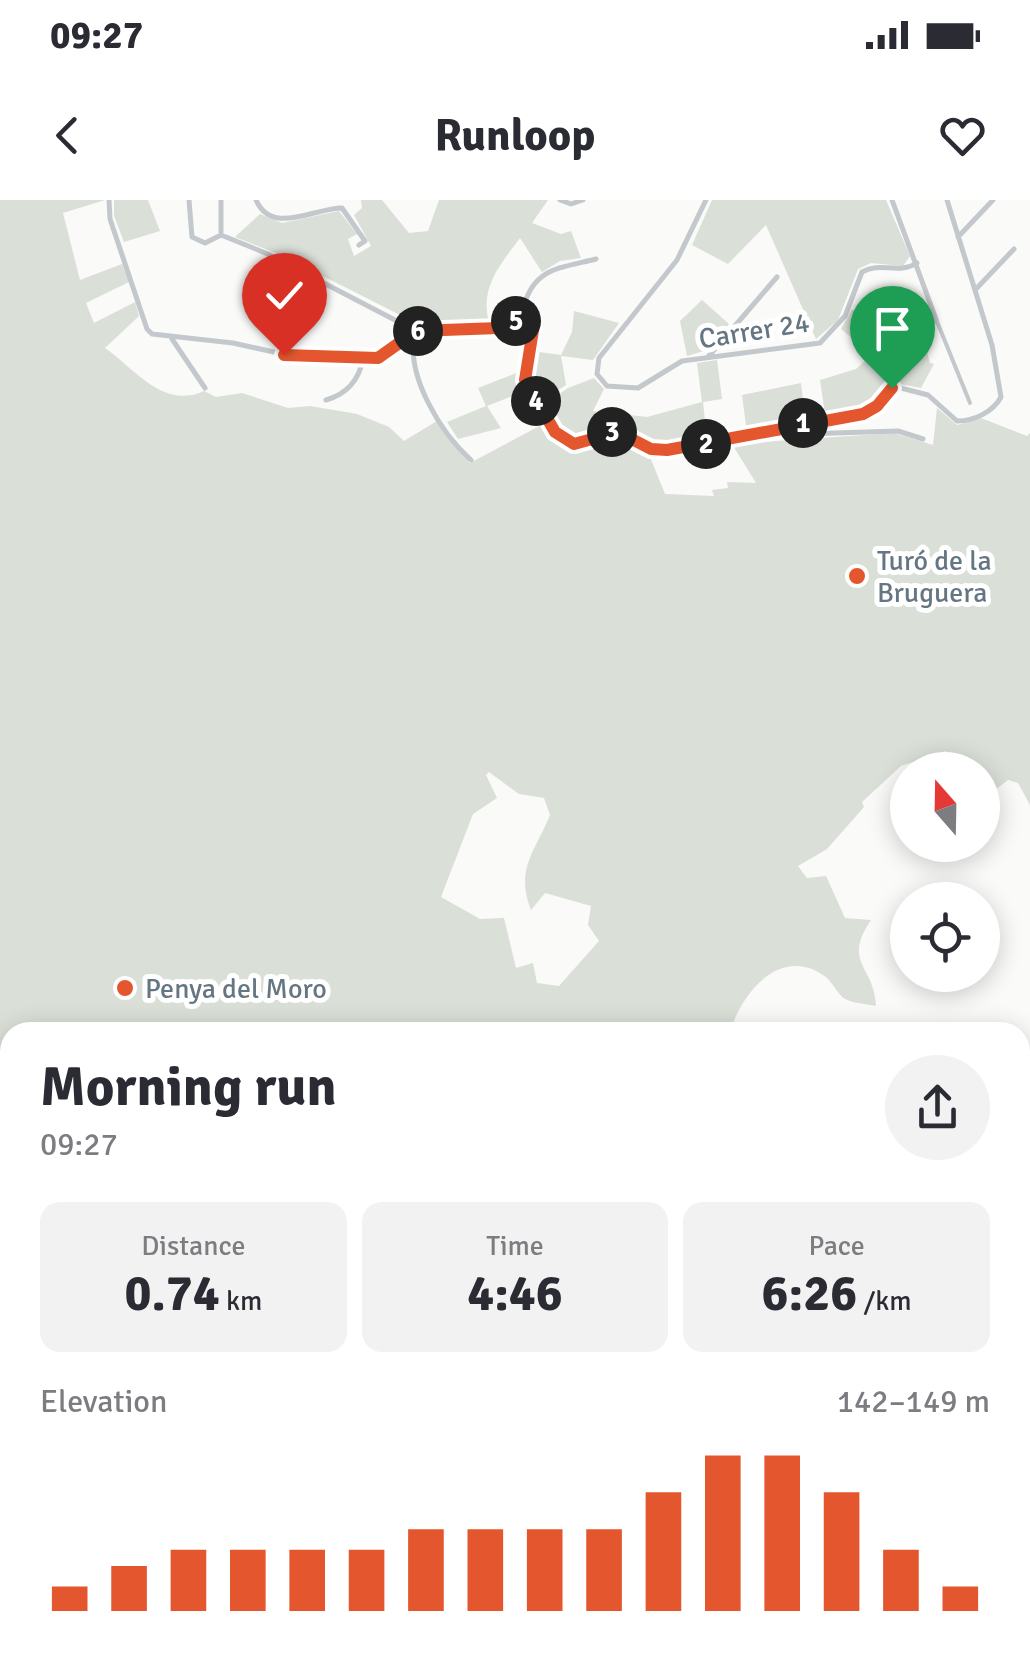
<!DOCTYPE html>
<html lang="en">
<head>
<meta charset="utf-8">
<style>
	body { margin:0; font-family:Signika,sans-serif; background:#f2f2f3; color:#2b2b33; height:100vh; display:flex; flex-direction:column; font-size:38px; white-space:nowrap }
	* { box-sizing:border-box; margin:0 }
	p { font-size:32px; color:#7c7c81 }
	.icon { flex:none; width:55px; height:55px; fill:none; stroke:currentColor; stroke-width:2; stroke-linecap:round; stroke-linejoin:round }
	.map { position:relative; flex:1; overflow:hidden }
	.details { position:absolute; left:0px; top:822px; width:1030px; height:642px; display:flex; flex-direction:column; background:#fff; border-radius:30px 30px 0 0; box-shadow:0 5px 25px #0003 }
	.details>* { flex:none }
	.needle { width:65px; rotate:340deg }
	.buttons { position:absolute; left:890px; top:552px; display:grid; gap:20px }
	.buttons a { display:grid; place-items:center; width:110px; height:110px; border-radius:50%; background:#fff; box-shadow:0 5px 25px #0003; font-size:50px }
	.pin { position:absolute; display:grid; place-items:center; width:85px; height:85px; color:#fff; margin:-102px -42px; border-radius:50% 50% 50% 0; rotate:-45deg; box-shadow:0 0 10px #0007 }
	.pin .icon { rotate:45deg }
	.km { position:absolute; width:50px; height:50px; margin:-25px; border-radius:50%; background:#222; color:#fff; font-size:28px; line-height:50px; text-align:center }
	.round { display:grid; place-items:center; flex:none; width:105px; height:105px; border-radius:52px; background:#f2f2f3 }
	.summary { display:flex; align-items:center; justify-content:space-between; height:170px; padding:0 40px }
	h1 { font-size:55px; font-weight:800; line-height:75px }
	.stats { display:grid; grid-template-columns:repeat(3,1fr); gap:15px; height:170px; padding:10px 40px }
	.stats div { display:grid; align-content:center; border-radius:20px; background:#f2f2f3; text-align:center }
	.stats b { font-size:50px; font-weight:800 }
	.stats small { font-size:28px; font-weight:400 }
	.stats p { font-size:28px }
	.chart { height:280px; padding:20px 40px }
	.chart p { display:flex; justify-content:space-between }
	.chart svg { width:100%; height:180px; margin-top:10px; stroke:#e4572e; stroke-width:6 }
	.status { display:flex; justify-content:space-between; align-items:center; height:70px; padding:0 50px; background:#fff; direction:ltr }
	.status svg { height:28px; fill:currentColor }
	header { display:flex; justify-content:space-between; align-items:center; height:130px; padding:0 40px; background:#fff; font-size:45px; font-weight:800 }
	.map>svg:first-child { display:block }
	.green { fill:#dadfd7; fill-rule:evenodd }
	.lines { fill:none; stroke-linecap:round; stroke-linejoin:round }
	.stream { stroke:#bbc7cb; stroke-width:2.5 }
	.pedestrian { stroke:#c3c8cc; stroke-width:4 }
	.minor { stroke:#c3c8cc; stroke-width:5 }
	.route-casing { stroke:#fff; stroke-width:20 }
	.route { stroke:#e4572e; stroke-width:12 }
	.poi-dot { fill:#e4572e; stroke:#fff; stroke-width:4 }
	.labels { text-anchor:middle; stroke-width:10; stroke-linejoin:round; paint-order:stroke }
	.street-label { font-size:28px; fill:#657683; stroke:#fff }
	.poi-label { font-size:28px; fill:#657683; stroke:#fff; text-anchor:start }
</style>
</head>
<body>
<div class="status"><b>09:27</b><svg viewBox="0 0 49 12"><path d="M0 12V9h3v3zM5 12V6h3v6zM10 12V3h3v9zM15 12V0h3v12zM26 1h20v11H26zM47 4h2v5h-2z"/></svg></div>
<header><svg class="icon" aria-label="back" viewBox="0 0 24 24"><path d="M15 5l-7 7 7 7"/></svg>Runloop<svg class="icon" aria-label="heart" viewBox="0 0 24 24"><path d="M12 20l-8-8c-3-5 5-10 8-4 3-6 11-1 8 4z"/></svg></header>
<div class="map">
<svg width="1030" height="1464" viewBox="0 0 1030 1464">
	<rect width="100%" height="100%" fill="#fafaf8"/>
	<path class="green" d="M0,0H105L63,13L80,80L122,64L129,82L86,103L94,123L135,102L139,116L105,148C134,168 163,210 204,191L216,197L242,193L288,208L310,206L357,214L389,227L404,241L437,221L470,263L545,223C578,269 587,230 625,237L648,252L665,294L714,296L712,290L728,288L727,282L756,283L732,244L894,233L933,245L937,208L957,225L981,218L1027,236L1030,233V605L1018,583L1008,580L983,599L982,570H958L946,551L901,566L862,602L864,607L827,649L798,666L807,678L826,676L845,718L871,720C842,763 874,765 876,806C867,804 852,803 845,799C836,793 832,780 823,775C779,746 741,794 730,832H10V1455H1020V1101L1030,1096V1464H0ZM489,572L519,594L544,598L550,615C535,652 515,669 531,710L545,693L591,706L588,725L599,741L559,786L537,783L533,763L516,768L504,718L480,719L441,697L473,614L497,598L486,575Z
		M114,0H148L160,31L124,42L114,16Z
		M361,0H382L409,33L428,31L439,0H548L532,23L561,34L571,31L581,58L560,61L542,72L520,38C500,65 478,89 490,125H420L283,56L235,37L260,14L282,23L339,11L357,34L348,39L354,56L371,46L354,15L362,8Z
		M712,0H886L910,56L903,66L871,63L858,69L838,120L816,139L766,25L728,64L692,45Z
		M702,100L729,124L707,150L687,156L680,121Z
		M852,109L876,129L873,154L902,151V138L922,134L930,163L934,164L921,188L894,183L868,207L825,214L820,180L856,169L872,154L841,129Z
		M574,111L619,123L593,160L561,156L566,185L541,201L527,174L532,151L561,155L572,132Z
		M717,160L722,199L703,202L707,240L654,245L615,228L574,239L560,231L543,205L568,188L594,178L604,189L593,211L647,217L702,202L697,163Z
		M519,172L525,191L487,206L501,228L458,239L447,222L486,206L478,188Z
		M801,183L805,218L747,233L742,195Z"/>
	<g class="lines">
		<path class="stream" d="M0,1443L12,1458
			M0,1462L27,1455
			M596,1464V1457"/>
		<path class="pedestrian" d="M936,119L970,203"/>
		<path class="minor" d="M109,0L110,19L147,129L152,134L233,143L296,157L363,159L384,156L416,131
			M189,0L192,37L205,43L221,35
			M221,0V35
			M256,0C272,36 314,8 342,8L365,41L359,45
			M560,0L571,4L583,0
			M706,0L677,60L599,158L597,174L607,186L638,188L682,161L820,143L845,116L862,72C881,61 898,75 917,63
			M892,0L936,119L928,129L906,130
			M221,35L268,54L416,131L481,130L527,120L533,131L525,180L550,225L567,242L585,243L618,232L662,250L863,214L897,187L928,195L957,221C974,221 993,212 1001,197L992,145L947,0
			M958,37L993,0
			M975,90L1014,49
			M521,119C529,68 556,69 596,59
			M415,134C405,175 441,233 471,260
			M172,139L205,188
			M708,157L777,77
			M326,200C347,194 359,180 363,159
			M773,235L898,231L923,239
			M1020,866L1030,861"/>
	</g>
	<g class="lines">
		<defs>
			<path id="route" d="M284,155L378,158L416,131L499,128L527,120L533,130L525,180L555,232L574,244L618,232L651,249L667,250L863,214L877,206L892,188"/>
		</defs>
		<use href="#route" class="route-casing"/>
		<use href="#route" class="route"/>
	</g>
	<g class="poi-dot">
		<circle cx="857" cy="376" r="10"/>
		<circle cx="125" cy="788" r="10"/>
	</g>
	<g class="labels">
		<g class="street-label">
			<text transform="translate(754 130) rotate(-9)" y="10">Carrer 24</text>
		</g>
		<g class="poi-label">
			<text x="877" y="370">Turó de la<tspan x="877" dy="32">Bruguera</tspan></text>
			<text x="145" y="798">Penya del Moro</text>
		</g>
	</g>
</svg>
<div class="buttons">
<a><svg class="needle" viewBox="-14 -14 28 28"><path d="M0-13l5 13h-10z" fill="#e53935"/><path d="M0 13l5-13h-10z" fill="#7c7c81"/></svg></a>
<a><svg class="icon" aria-label="locate" viewBox="0 0 24 24"><circle cx="12" cy="12" r="6"/><path d="M12 2v4M12 18v4M2 12h4M18 12h4"/></svg></a>
</div>
<div class="pin" style="left:892px;top:188px;background:#1e9e55"><svg class="icon" aria-label="arrive" viewBox="0 0 24 24"><path d="M6 21V4h12l-3 4 3 4H6"/></svg></div>
<div class="pin" style="left:284px;top:155px;background:#d93025"><svg class="icon" aria-label="check" viewBox="0 0 24 24"><path d="M5 12l5 5 9-10"/></svg></div>
<b class="km" style="left:803px;top:223px">1</b>
<b class="km" style="left:706px;top:244px">2</b>
<b class="km" style="left:612px;top:232px">3</b>
<b class="km" style="left:536px;top:201px">4</b>
<b class="km" style="left:516px;top:121px">5</b>
<b class="km" style="left:418px;top:131px">6</b>
<section class="details">
<div class="summary"><div><h1>Morning run</h1><p>09:27</p></div><a class="round"><svg class="icon" aria-label="share" viewBox="0 0 24 24"><path d="M12 15V3M7 8l5-5 5 5M5 13v7h14v-7"/></svg></a></div>
<div class="stats">
<div><p>Distance</p><b>0.74<small> km</small></b></div>
<div><p>Time</p><b>4:46</b></div>
<div><p>Pace</p><b>6:26<small> /km</small></b></div>
</div>
<div class="chart"><p><span>Elevation</span>142–149 m</p>
<svg viewBox="0 0 160 44" preserveAspectRatio="none"><path d="M5 44V38M15 44V33M25 44V29M35 44V29M45 44V29M55 44V29M65 44V24M75 44V24M85 44V24M95 44V24M105 44V15M115 44V6M125 44V6M135 44V15M145 44V29M155 44V38"/></svg>
</div>
</section>
</div>
</body>
</html>
